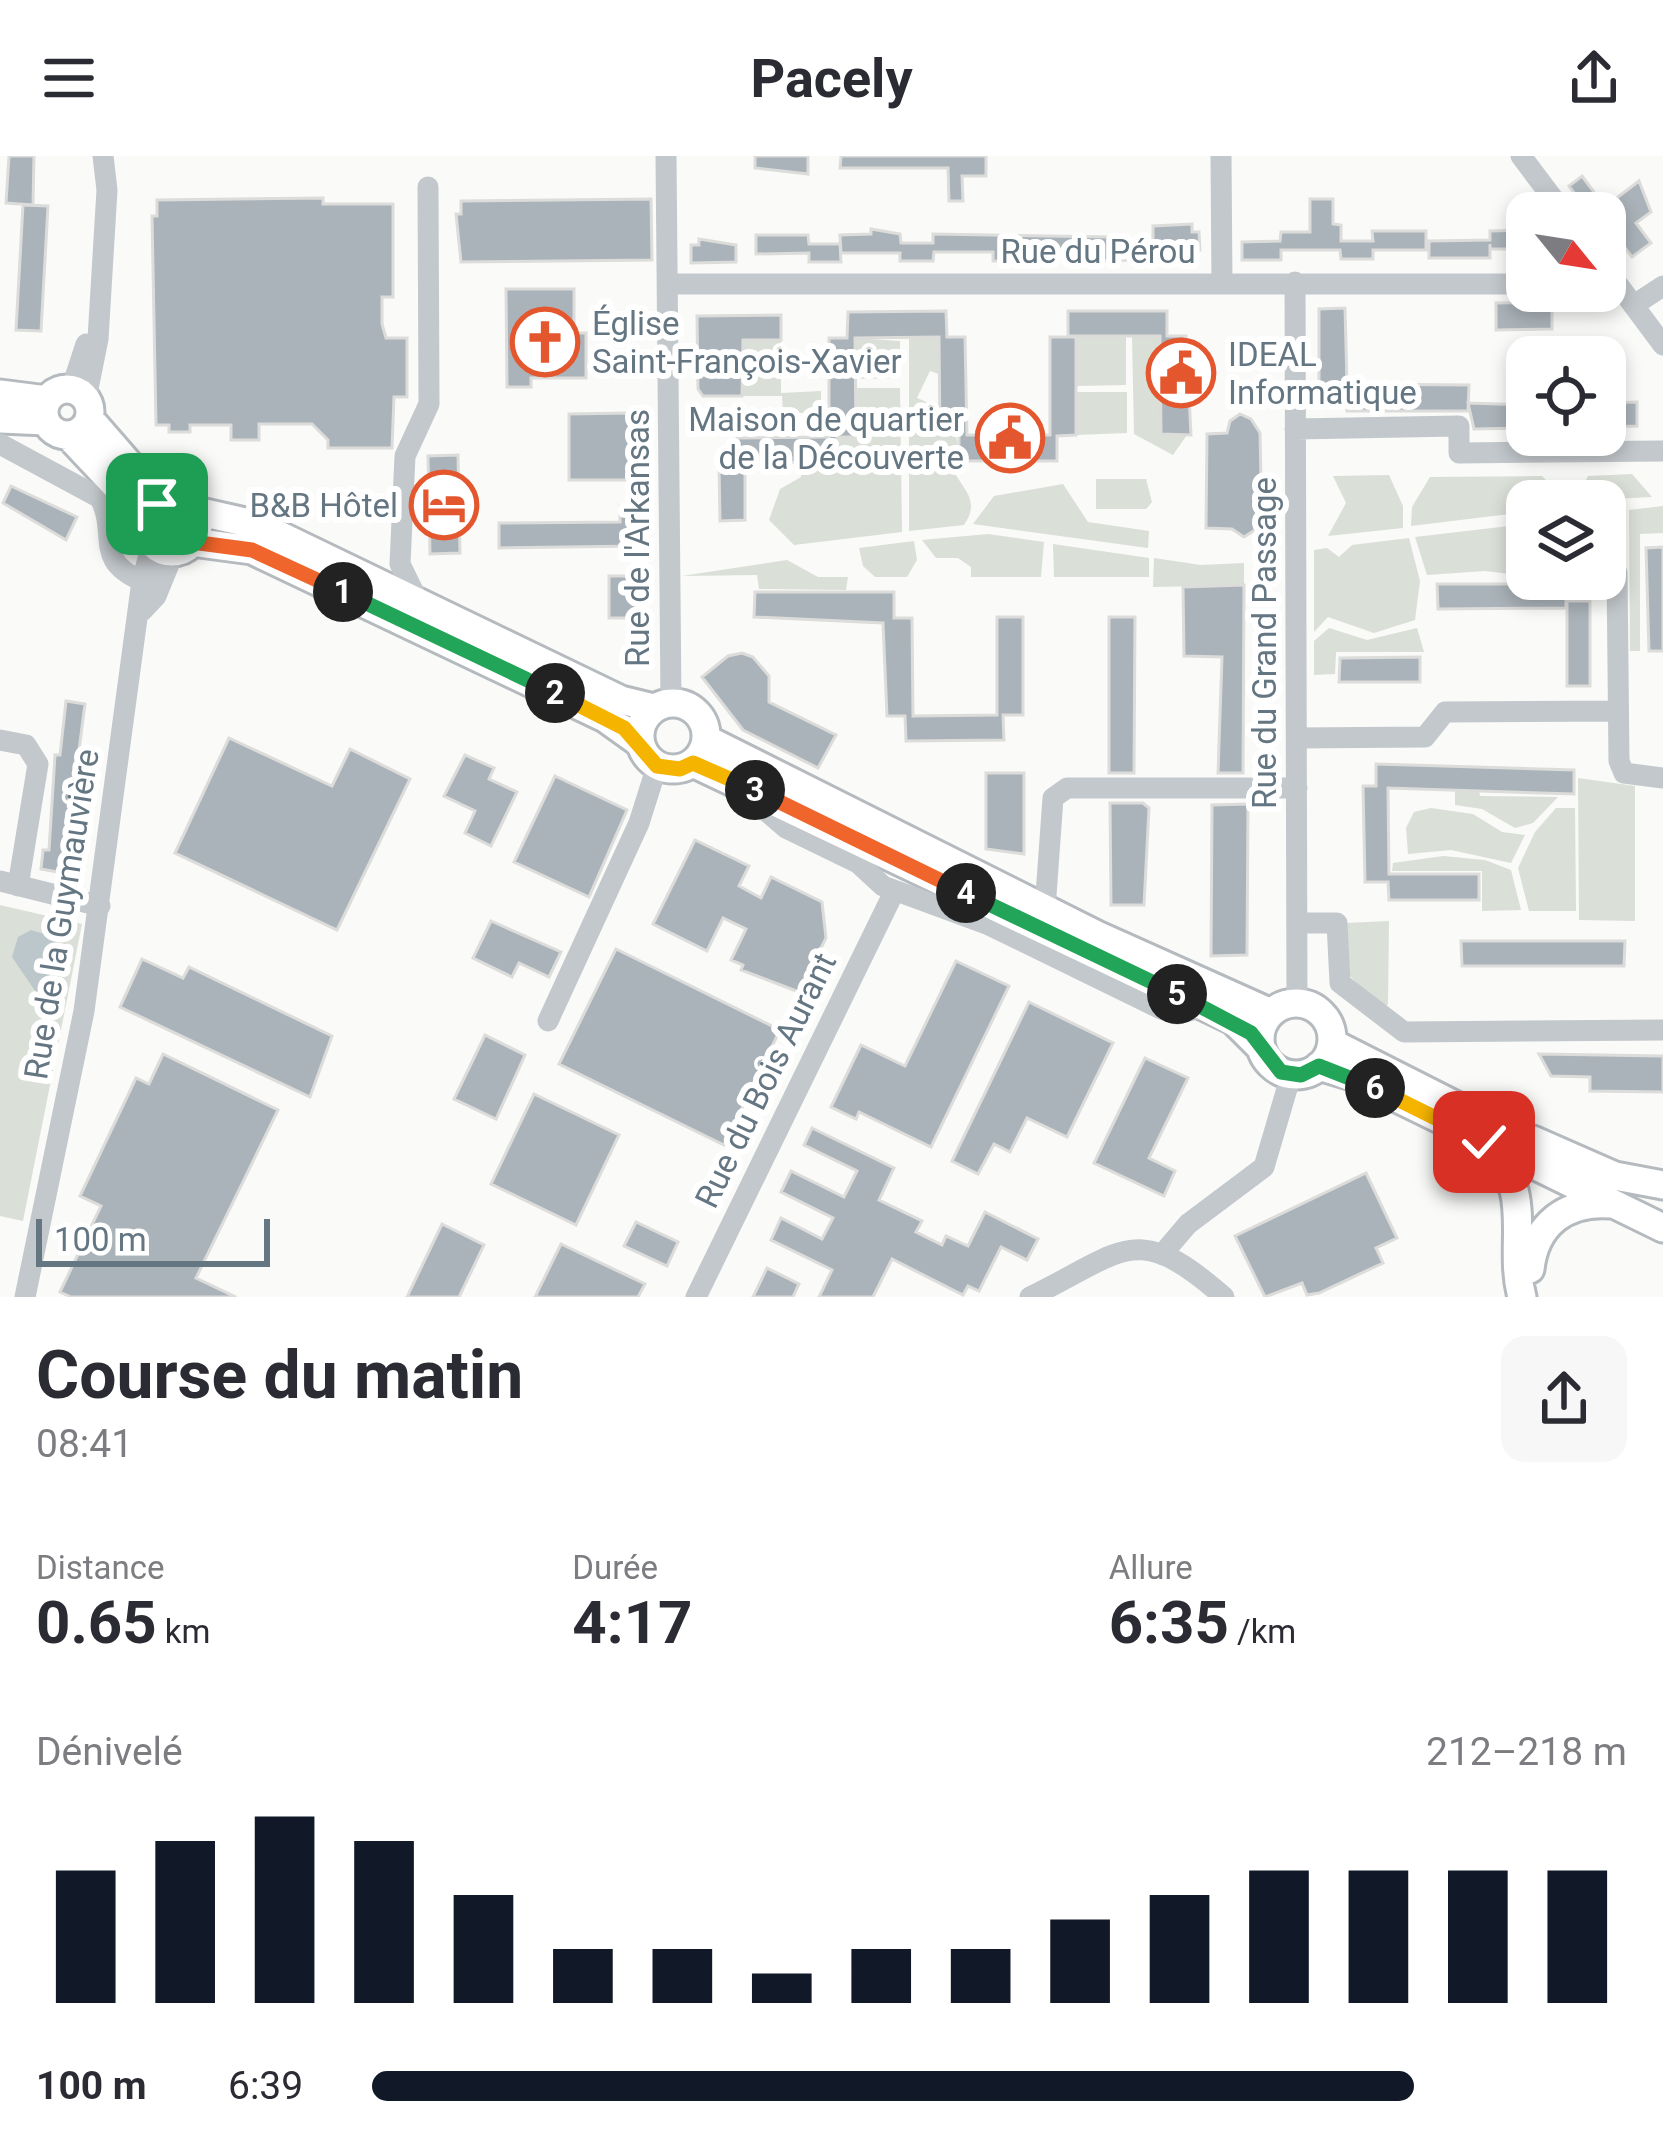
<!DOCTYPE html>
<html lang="fr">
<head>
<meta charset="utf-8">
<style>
	body { margin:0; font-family:Roboto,sans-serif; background:#f7f7f7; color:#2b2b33; height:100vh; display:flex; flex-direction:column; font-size:45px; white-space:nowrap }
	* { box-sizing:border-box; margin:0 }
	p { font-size:39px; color:#7c7c81 }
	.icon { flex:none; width:66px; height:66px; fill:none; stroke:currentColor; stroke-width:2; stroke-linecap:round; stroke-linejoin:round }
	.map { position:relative; height:1141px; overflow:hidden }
	.panel { display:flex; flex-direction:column; background:#fff; flex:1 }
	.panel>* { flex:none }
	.needle { width:78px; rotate:120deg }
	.tools { position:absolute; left:1506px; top:36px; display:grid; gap:24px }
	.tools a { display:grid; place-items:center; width:120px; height:120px; border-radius:24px; background:#fff; box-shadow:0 6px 18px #0003; font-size:60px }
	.scale { position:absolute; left:36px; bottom:30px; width:234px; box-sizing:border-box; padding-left:12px; border:6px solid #657683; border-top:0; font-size:33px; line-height:42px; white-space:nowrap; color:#657683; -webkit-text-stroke:9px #fff; paint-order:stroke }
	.pin { position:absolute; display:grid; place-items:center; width:102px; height:102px; color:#fff; margin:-51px; border-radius:24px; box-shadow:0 6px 18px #0006 }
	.km { position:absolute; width:60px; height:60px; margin:-30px; border-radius:50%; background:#222; color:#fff; font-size:33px; line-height:60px; text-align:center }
	.round { display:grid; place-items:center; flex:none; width:126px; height:126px; border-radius:24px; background:#f7f7f7 }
	.headline { display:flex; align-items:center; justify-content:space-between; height:204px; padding:0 36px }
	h1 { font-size:66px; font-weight:700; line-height:90px }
	.stats { display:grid; grid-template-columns:repeat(3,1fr); gap:18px; height:204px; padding:12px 36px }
	.stats div { display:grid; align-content:center }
	.stats b { font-size:60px; font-weight:700 }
	.stats small { font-size:33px; font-weight:400 }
	.stats p { font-size:33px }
	.chart { height:336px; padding:24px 36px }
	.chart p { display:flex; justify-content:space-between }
	.chart svg { width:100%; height:216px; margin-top:12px; stroke:#111827; stroke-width:6 }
	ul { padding:0 36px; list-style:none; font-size:39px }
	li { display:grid; grid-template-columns:192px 144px 1fr; align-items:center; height:90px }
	li i { height:30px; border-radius:15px; background:#111827 }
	header { display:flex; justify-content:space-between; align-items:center; height:156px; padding:0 36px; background:#fff; font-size:54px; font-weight:700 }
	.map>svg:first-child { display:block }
	.green { fill:#dadfd7 }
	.water { fill:#bbc7cb }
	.building { fill:#aab3b9; stroke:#dcdcda; stroke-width:3 }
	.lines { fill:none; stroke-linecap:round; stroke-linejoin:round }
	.major-casing { stroke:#b5babe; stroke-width:33 }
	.minor { stroke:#c3c8cc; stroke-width:21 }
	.major { stroke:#fff; stroke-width:27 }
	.split-1-casing { stroke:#fff; stroke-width:24 }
	.split-2-casing { stroke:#fff; stroke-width:24 }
	.split-3-casing { stroke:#fff; stroke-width:24 }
	.split-4-casing { stroke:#fff; stroke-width:24 }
	.split-5-casing { stroke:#fff; stroke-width:24 }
	.split-6-casing { stroke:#fff; stroke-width:24 }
	.split-7-casing { stroke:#fff; stroke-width:24 }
	.split-1 { stroke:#f0652b; stroke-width:15 }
	.split-2 { stroke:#22a559; stroke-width:15 }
	.split-3 { stroke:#f5b400; stroke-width:15 }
	.split-4 { stroke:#f0652b; stroke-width:15 }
	.split-5 { stroke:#22a559; stroke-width:15 }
	.split-6 { stroke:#22a559; stroke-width:15 }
	.split-7 { stroke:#f5b400; stroke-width:15 }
	.labels { text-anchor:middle; stroke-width:12; stroke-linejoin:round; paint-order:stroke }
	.street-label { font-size:33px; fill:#657683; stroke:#fff }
	.poi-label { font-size:33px; fill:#657683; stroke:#fff; text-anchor:start }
</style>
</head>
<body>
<header><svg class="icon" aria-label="menu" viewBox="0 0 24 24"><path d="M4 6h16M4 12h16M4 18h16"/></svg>Pacely<svg class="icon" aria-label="share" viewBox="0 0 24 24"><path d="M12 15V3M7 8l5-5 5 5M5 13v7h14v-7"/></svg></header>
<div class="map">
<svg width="1663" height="1141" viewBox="0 0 1663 1141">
	<rect width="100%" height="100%" fill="#fafaf8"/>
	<path class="green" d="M1076,180H1126V229L1076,230Z
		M1132,180H1160L1161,278L1187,279L1173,299L1134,278Z
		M909,181H939V218L930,215L917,242C947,254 959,272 959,305H909Z
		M855,182L900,185V222L855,223Z
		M743,184H781V237L821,235V257H783L782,240H742Z
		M856,232H900L902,376L794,389L769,364L780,333L801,321V307L836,306L837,281H856Z
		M1076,236H1127V277L1076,279Z
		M909,312H952C963,334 981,344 964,369L909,375Z
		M1632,318L1652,341L1575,345L1588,320Z
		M1389,319L1403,350V372L1328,380L1346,347L1333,320Z
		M1542,320L1566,345H1527V356L1411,370L1412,351L1430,321Z
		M1096,323H1146L1152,346L1146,353H1096Z
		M1063,328L1088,366L1149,375L1148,392L973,368L994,340Z
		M1663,350V377L1640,378V495H1630L1629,354Z
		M1527,368V420L1485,415L1427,419L1415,381Z
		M988,378L1044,386L1041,421H971V411L958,402H936L922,384Z
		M1409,382L1420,425L1415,464L1374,477L1328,461L1314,476V394L1327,392L1339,401L1352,389Z
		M914,385L917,404L907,421H875L863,410L859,392Z
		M1053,388L1149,402V421H1054Z
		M1154,402L1201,409L1244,407V429L1153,431Z
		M787,404L818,421H848L846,434L759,433L757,419L682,420Z
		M1329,472L1367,484L1417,472L1424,496H1336L1335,518L1314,519V485Z
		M1578,622L1635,630V765L1579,764Z
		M1455,634H1479L1480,640L1558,641L1533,667L1515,672L1482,653L1455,649Z
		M1431,652L1473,658L1502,676L1525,679L1511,707L1451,694L1408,698L1406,672L1414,656Z
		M1556,652H1575L1576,755H1529L1518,712L1535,676Z
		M1443,700L1485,704L1511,714L1521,754L1482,755V715H1392L1393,707Z
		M0,749L82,768L23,1065L0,1060Z
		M1389,765L1388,848L1383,854L1348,818L1346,767Z"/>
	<path class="water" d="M31,774L54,781L63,796L55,827L40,842L12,801L18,781Z"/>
	<path class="building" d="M9,0H34L33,49L6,47Z
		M755,0H808V18L755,12Z
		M841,0H986V20H962L963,45H949L948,12H840Z
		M1582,20L1605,51L1639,25L1651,56L1636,67L1651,87L1632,101L1605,65V57H1589L1569,30Z
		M323,42V48H393V141H382V168L386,182H407V241H394L392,292H328V284L312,268H259V284H231V269H190V276H169V269H156L152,60H157V44Z
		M651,43L652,104L461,106L456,58H461V45Z
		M1310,43H1333V68L1341,69V85H1373L1372,75H1426V94H1373V103H1341L1340,94H1281V104H1242V86L1280,85L1281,76H1310Z
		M23,49L48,50L41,175L16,174Z
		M1192,68V76H1199L1200,94L1153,95V70Z
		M871,73L900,78L901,87H933V78L1111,81V86H1134V104L1089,105V95L1026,96V105H993V96H934L933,105H900V97H841L840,79L871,78Z
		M1527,74V93H1490V88V102H1429V85L1490,84V75Z
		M756,79H808L809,88H840L841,106H809V97L756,98Z
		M699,83L736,89V106L691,107V89H699Z
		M506,133H574V177H586V222H531V231H507Z
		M1552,146V173L1496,174V147Z
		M1345,152L1347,228L1469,229L1468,255H1347L1346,236H1319V153Z
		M946,155L947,181H965L967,279H1050V181H1076V279L1057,280V305H1023L1022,310L1008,311L995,310V305H959V280L940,279L939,181L855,182L856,281H837V306L745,307V364L720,365L719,308L737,307V282L829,281V182H847L848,156Z
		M1068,155H1167V180H1186L1191,279L1161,278L1160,180H1068Z
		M781,159V184H743L742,240H703L698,233L697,160Z
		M1637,246V270L1605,271V247Z
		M1468,247L1527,249V272L1474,273Z
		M632,257L637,309H633V324H569V258Z
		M1240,258L1251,263L1260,277L1261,324H1266L1255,374L1244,381L1232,373L1206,372L1207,278L1227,277L1230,265Z
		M458,299L460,397L430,398L428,300Z
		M11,330L77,361L66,384L3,347Z
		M620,350H638V390L499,392V367L620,366Z
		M1663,391V495H1649L1646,392Z
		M609,420H639V462H609Z
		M1437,428H1566V452L1438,453Z
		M1244,429L1243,617H1218L1222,501L1184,500L1183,431Z
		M755,436H894V462H912L913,560L997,559V461H1023V559H1003L1004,584L906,585L905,560H887L883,467L754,461Z
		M1567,445H1590V530H1567Z
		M1109,461H1135L1134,617H1109Z
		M742,497L753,501L769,520V546L836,579L818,612L743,574L702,521L728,500Z
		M1420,501V526H1339L1340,502Z
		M66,545L85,548L63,717L41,713L43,694H49L55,599H60Z
		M229,582L332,630L350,593L410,623L337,774L175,697Z
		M465,599L494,612L489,623L517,636L491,690L465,677L475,655L444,640Z
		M1376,608L1574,614V638L1388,632L1389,718H1479V744H1389L1388,726H1365L1363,630H1376Z
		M986,617H1024V698L986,693Z
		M555,620L627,654L589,741L514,706Z
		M1110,647H1143L1149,652L1144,749H1111Z
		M1248,648L1247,799L1211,800L1212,649Z
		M695,684L749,710L739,730L761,742L771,721L822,746L826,782L799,836L741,814L743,809L731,804L746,773L723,762L707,795L653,768Z
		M491,765L561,796L549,821L519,807L512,821L473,802Z
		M1461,785H1625L1624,810H1462Z
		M616,793L780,874L724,989L559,908Z
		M142,803L183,822L189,811L332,880L310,941L120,851Z
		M956,805L1009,830L931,991L859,956L856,963L831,951L861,889L905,910Z
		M1029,846L1113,887L1067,981L1027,962L1010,996L994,988L978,1018L952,1005Z
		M485,879L525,899L496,963L454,943Z
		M163,898L278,954L196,1122L236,1141H71L60,1136L101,1050L80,1040L136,922L149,928Z
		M1539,898L1663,900V936L1590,935V921L1551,920Z
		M1145,902L1188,922L1149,1002L1175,1015L1164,1040L1094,1007Z
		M534,938L619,979L576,1069L491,1028Z
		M812,972L894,1012L879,1044L922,1065L916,1076L942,1089L946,1080L968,1090L985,1056L1038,1083L1027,1104L1001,1091L979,1135L968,1130L963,1139L892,1103L873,1141H819L832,1114L771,1084L781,1062L822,1083L833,1062L781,1036L791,1015L844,1041L857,1015L804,989Z
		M1366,1017L1397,1082L1376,1092L1383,1107L1319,1137L1307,1139L1302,1127L1265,1141L1235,1080Z
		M636,1066L678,1086L667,1110L624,1090Z
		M442,1068L484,1089L459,1141H407Z
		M561,1088L645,1128L638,1141H535Z
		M767,1112L799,1128L793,1141H753Z"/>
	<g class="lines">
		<defs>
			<path id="major" d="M44 256a23 23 0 1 1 46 0a23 23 0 1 1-46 0Z
				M0,238L47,244
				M89,262L162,346
				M0,263L46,265
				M68,279L146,362
				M146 370a26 26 0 1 1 52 0a26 26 0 1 1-52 0Z
				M192,354L258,369L621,544L654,552
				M192,386L252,394L605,562L640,587
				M640 580a33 33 0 1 1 66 0a33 33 0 1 1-66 0Z
				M706,583L1097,779L1271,857
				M693,607L1233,864L1261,892
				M1260 883a36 36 0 1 1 72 0a36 36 0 1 1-72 0Z
				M1332,887L1547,996
				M1319,910L1352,920L1663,1072
				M1533,984L1615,1020L1663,1029
				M1486,991C1537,1034 1507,1087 1522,1141
				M1530,1113C1535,1068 1566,1045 1610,1048"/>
		</defs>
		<use href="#major" class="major-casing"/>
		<path class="minor" d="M666,0L671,547
			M1221,0L1222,128
			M1521,0L1564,57
			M1605,111L1663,189
			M1295,126L1297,847
			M669,128H1527
			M1634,149L1663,130
			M71,234L86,188
			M86,243L98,183L107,34L103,0
			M1295,273L1459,270V297L1663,295
			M0,288L100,342C119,380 93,404 142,425
			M1617,417L1619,605L1624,617L1663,622
			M418,445L400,408L405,300L429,248L428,31
			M142,455L156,440L174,396
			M1297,582L1425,581L1445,556L1617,555
			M0,584L26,589L38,608L18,730
			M752,634L758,648L786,672L858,707L883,730L989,769L1161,853L1177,858L1204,851
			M0,725L100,750
			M1045,753L1053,642L1067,632H1297
			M1298,767H1337L1340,827L1404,876L1663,874
			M548,865L639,667L657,610
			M1165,1095L1188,1068L1264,1011L1291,919
			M25,1141L84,855L142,425L152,388
			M696,1141L894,736
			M1030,1141C1125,1095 1135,1063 1224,1141"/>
		<use href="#major" class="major"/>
	</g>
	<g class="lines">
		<defs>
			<path id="split-1" d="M157,348L176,344C196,351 202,368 192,386L252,394L343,436"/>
			<path id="split-2" d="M343,436L555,537"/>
			<path id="split-3" d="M555,537L624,572L657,610L680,613L693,607L755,634"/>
			<path id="split-4" d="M755,634L966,737"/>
			<path id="split-5" d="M966,737L1177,838"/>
			<path id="split-6" d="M1177,838L1251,877L1281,916L1301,919L1319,910L1375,932"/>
			<path id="split-7" d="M1375,932L1484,986"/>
		</defs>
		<use href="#split-1" class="split-1-casing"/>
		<use href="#split-2" class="split-2-casing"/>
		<use href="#split-3" class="split-3-casing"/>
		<use href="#split-4" class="split-4-casing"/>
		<use href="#split-5" class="split-5-casing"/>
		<use href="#split-6" class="split-6-casing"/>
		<use href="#split-7" class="split-7-casing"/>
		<use href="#split-1" class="split-1"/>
		<use href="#split-2" class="split-2"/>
		<use href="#split-3" class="split-3"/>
		<use href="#split-4" class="split-4"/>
		<use href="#split-5" class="split-5"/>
		<use href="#split-6" class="split-6"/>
		<use href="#split-7" class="split-7"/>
	</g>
	<defs>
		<symbol id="church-ring" viewBox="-11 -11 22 22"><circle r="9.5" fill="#fff" stroke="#e4572e" stroke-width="1.5"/><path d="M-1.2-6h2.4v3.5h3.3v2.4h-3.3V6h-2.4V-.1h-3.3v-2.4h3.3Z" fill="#e4572e"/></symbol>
		<symbol id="civic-ring" viewBox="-11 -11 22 22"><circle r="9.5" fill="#fff" stroke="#e4572e" stroke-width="1.5"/><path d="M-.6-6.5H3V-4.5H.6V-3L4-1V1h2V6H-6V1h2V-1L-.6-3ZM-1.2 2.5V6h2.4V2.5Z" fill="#e4572e"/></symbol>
		<symbol id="hotel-ring" viewBox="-11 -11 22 22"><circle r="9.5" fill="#fff" stroke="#e4572e" stroke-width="1.5"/><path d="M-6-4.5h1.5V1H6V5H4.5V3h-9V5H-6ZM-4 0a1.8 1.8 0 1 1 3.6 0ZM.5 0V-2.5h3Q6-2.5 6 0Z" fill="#e4572e"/></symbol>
	</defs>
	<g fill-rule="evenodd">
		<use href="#church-ring" x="507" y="148" width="76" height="76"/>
		<use href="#civic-ring" x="1143" y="179" width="76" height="76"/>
		<use href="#civic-ring" x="972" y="244" width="76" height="76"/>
		<use href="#hotel-ring" x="406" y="311" width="76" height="76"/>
	</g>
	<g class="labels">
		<g class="street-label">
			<text x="1098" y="107">Rue du Pérou</text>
			<text transform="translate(637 382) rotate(-90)" y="12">Rue de l'Arkansas</text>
			<text transform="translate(1264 487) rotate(-90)" y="12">Rue du Grand Passage</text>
			<text transform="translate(61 758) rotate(-81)" y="12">Rue de la Guymauvière</text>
			<text transform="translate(765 924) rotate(-64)" y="12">Rue du Bois Aurant</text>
		</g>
		<g class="poi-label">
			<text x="592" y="179">Église<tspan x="592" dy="38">Saint-François-Xavier</tspan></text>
			<text x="1228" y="210">IDEAL<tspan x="1228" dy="38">Informatique</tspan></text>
			<text x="964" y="275" text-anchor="end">Maison de quartier<tspan x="964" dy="38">de la Découverte</tspan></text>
			<text x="398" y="361" text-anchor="end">B&amp;B Hôtel</text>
		</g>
	</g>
</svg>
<div class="tools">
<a><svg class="needle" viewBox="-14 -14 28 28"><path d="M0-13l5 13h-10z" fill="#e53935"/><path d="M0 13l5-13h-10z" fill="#7c7c81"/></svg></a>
<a><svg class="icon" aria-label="locate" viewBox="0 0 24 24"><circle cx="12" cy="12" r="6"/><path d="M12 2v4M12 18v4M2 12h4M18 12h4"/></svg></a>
<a><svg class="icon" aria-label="layers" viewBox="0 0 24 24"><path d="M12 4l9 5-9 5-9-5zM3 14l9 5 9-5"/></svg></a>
</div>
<div class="scale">100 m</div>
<div class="pin" style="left:157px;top:348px;background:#1e9e55"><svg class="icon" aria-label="arrive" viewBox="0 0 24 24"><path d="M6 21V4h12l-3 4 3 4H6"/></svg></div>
<div class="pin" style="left:1484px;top:986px;background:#d93025"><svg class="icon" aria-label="check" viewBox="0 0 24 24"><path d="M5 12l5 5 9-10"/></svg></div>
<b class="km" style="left:343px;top:436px">1</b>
<b class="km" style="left:555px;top:537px">2</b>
<b class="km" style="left:755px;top:634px">3</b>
<b class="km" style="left:966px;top:737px">4</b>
<b class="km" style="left:1177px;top:838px">5</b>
<b class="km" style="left:1375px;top:932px">6</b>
</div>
<section class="panel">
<div class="headline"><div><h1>Course du matin</h1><p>08:41</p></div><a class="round"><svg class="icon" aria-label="share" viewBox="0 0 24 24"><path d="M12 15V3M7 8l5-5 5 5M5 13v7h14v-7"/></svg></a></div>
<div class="stats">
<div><p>Distance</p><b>0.65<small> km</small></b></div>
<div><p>Durée</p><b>4:17</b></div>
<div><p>Allure</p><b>6:35<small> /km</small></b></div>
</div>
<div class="chart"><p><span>Dénivelé</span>212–218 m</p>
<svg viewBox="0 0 160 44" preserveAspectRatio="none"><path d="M5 44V17M15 44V11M25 44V6M35 44V11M45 44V22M55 44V33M65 44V33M75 44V38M85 44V33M95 44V33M105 44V27M115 44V22M125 44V17M135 44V17M145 44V17M155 44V17"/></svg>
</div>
<ul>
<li><b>100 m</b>6:39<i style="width:83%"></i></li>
</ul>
</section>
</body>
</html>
